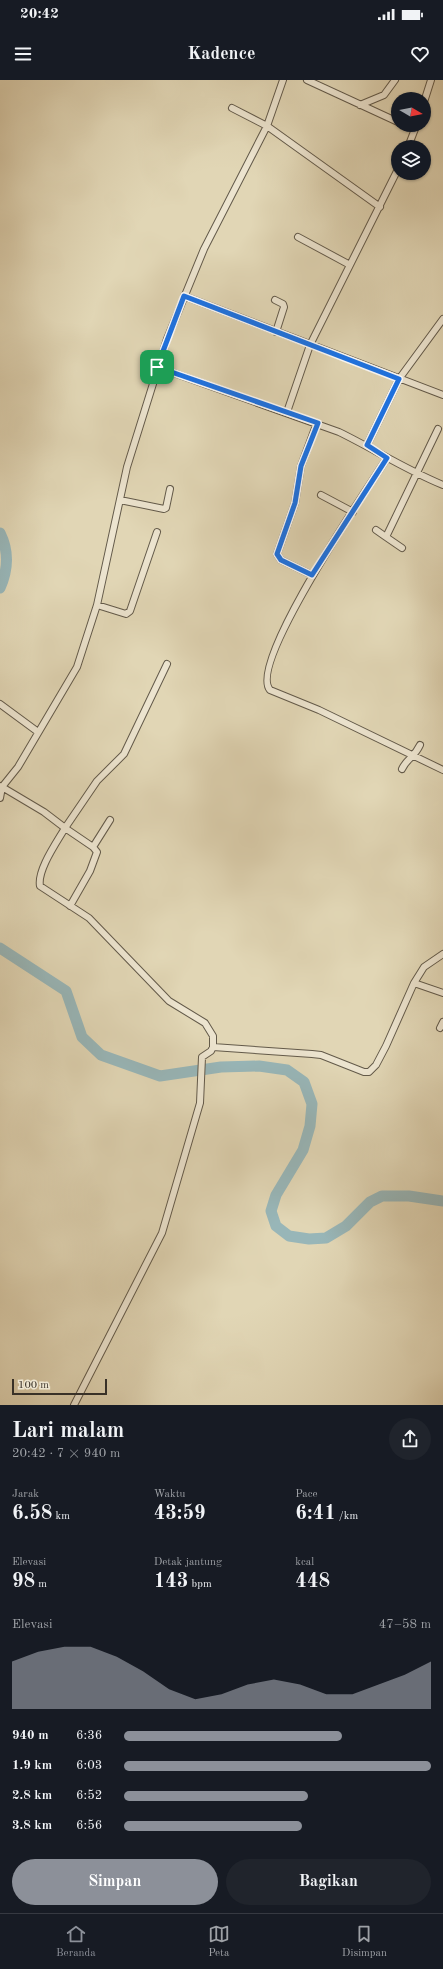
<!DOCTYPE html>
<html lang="id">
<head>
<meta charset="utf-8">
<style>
	body { margin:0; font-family:"Old Standard TT",serif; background:#20242c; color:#f1f3f6; height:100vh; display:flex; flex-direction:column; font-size:15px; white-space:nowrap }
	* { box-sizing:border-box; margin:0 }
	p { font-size:13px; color:#9ea1a6 }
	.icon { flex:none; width:22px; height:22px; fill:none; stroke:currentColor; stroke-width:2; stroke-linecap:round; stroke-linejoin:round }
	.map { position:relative; height:1325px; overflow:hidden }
	.sheet { display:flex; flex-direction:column; background:#171b24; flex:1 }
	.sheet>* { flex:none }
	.needle { width:26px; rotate:100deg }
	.controls { position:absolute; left:391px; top:12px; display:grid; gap:8px }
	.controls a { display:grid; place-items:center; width:40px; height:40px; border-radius:50%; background:#171b24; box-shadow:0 1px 3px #0004; font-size:20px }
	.scale { position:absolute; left:12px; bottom:10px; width:95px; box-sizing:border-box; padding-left:4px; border:2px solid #393127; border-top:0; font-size:11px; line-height:14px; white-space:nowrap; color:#393127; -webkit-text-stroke:3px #ece4cf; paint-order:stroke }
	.pin { position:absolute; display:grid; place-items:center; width:34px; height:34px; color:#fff; margin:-17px; border-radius:8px; box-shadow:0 2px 6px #0006 }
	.round { display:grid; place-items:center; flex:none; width:42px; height:42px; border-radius:21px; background:#20242c }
	.head { display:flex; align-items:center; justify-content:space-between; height:68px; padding:0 12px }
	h1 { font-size:22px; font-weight:800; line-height:30px }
	.figures { display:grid; grid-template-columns:repeat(3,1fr); gap:6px; height:68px; padding:4px 12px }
	.figures div { display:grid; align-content:center }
	.figures b { font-size:20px; font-weight:800 }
	.figures small { font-size:11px; font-weight:400 }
	.figures p { font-size:11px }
	.chart { height:112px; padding:8px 12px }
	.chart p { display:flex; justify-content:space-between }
	.chart svg { width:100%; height:72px; margin-top:4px; fill:#8c9099; opacity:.7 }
	.button { display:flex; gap:8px; margin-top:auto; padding:8px 12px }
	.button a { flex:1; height:46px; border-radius:24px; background:#8c9099; color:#fff; font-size:16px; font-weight:800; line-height:46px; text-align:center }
	.button a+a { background:#20242c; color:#f1f3f6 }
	ul { padding:0 12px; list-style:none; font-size:13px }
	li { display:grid; grid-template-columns:64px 48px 1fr; align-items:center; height:30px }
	li i { height:10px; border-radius:5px; background:#8c9099 }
	.status { display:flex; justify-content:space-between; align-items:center; height:28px; padding:0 20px; background:#171b24; direction:ltr }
	.status svg { height:11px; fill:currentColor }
	header { display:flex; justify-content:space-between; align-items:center; height:52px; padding:0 12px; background:#171b24; font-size:18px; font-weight:800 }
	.tabs { display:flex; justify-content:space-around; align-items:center; height:56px; border-top:1px solid #363941; background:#171b24; font-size:11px; color:#9ea1a6 }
	.tabs a { display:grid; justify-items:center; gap:2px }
	.tabs .current { color:#8c9099 }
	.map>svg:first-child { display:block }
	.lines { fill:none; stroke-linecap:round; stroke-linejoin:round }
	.river { stroke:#98b6b8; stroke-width:11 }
	.minor-casing { stroke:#635a4a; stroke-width:8 }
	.minor { stroke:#ece4cf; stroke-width:6 }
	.route-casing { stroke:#fff; stroke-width:8 }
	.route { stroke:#1a73e8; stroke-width:5 }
</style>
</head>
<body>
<div class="status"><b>20:42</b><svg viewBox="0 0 49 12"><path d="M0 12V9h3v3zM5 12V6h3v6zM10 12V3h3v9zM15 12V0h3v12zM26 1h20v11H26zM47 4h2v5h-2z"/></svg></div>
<header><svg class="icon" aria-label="menu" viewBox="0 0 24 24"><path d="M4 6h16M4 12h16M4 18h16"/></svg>Kadence<svg class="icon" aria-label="heart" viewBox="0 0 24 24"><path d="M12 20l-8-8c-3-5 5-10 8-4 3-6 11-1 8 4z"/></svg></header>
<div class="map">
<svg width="443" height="1325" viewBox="0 0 443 1325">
	<rect width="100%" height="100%" fill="#e1d6b5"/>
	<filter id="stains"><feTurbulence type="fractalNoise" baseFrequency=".005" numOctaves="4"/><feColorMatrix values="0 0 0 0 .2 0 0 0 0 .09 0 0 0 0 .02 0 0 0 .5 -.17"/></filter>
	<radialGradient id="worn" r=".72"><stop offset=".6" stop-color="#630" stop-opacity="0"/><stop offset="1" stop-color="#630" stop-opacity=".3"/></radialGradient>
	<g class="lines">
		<path class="river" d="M0,453C9,471 8,490 0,508
			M0,868L66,911L82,957L101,975L160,996L221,987L259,986L287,990L304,1002L312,1024L310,1046L303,1070L276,1115L271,1131L276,1146L289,1156L309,1159L326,1158L346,1146L370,1122L382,1116H409L443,1121"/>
		<defs>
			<path id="minor" d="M307,0L398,42
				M424,22L431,0
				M360,25L384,15L395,0
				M232,28L267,46L380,127
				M405,45L415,49L408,67
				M298,157L350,185
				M184,216L443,315
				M275,220L283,224L284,227L276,252
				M157,287L339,352C374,369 406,390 443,405
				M287,332L310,265L398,89
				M367,365L399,299L443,239
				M387,378C368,408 247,584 270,610L319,630L443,690
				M321,415L353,432
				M120,420L164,429L166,428L170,409
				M376,450L386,457L438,349
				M386,457L402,468
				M312,495L281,480L277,474L295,423L301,386L317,343
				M97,525L126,534L130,531L157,452
				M0,624L38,652
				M402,689C407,678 414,678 420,665
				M0,706L2,707L0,718
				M93,767L110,740
				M70,826L90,791L97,772L93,767L65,748L97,701L124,674L167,584
				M414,903L443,913
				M440,948L443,942
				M213,967V956L205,943L169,921L89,838L40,806C37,790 57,762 65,748L44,732L2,707L18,687L77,587L97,525L127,387L167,259L204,169L267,46L283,0
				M74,1325L162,1153L200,1023L202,977L211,971L213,967L312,974L321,975L364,992H369L376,985L386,966L414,903L424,887L443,874"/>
		</defs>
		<use href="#minor" class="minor-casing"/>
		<use href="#minor" class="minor"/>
	</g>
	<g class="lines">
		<defs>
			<path id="route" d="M184,216L399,299L367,365L387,378L312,495L281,480L277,474L295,423L301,386L318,343L157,287Z"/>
		</defs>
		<use href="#route" class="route-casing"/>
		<use href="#route" class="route"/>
	</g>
	<rect width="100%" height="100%" filter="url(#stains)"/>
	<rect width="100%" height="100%" fill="url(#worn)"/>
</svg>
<div class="controls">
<a><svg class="needle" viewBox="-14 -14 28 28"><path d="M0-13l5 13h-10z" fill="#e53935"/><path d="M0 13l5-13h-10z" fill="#9ea1a6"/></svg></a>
<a><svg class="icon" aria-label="layers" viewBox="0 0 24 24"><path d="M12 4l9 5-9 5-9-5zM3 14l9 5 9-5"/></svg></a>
</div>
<div class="scale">100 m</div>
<div class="pin" style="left:157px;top:287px;background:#1e9e55"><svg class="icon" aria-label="arrive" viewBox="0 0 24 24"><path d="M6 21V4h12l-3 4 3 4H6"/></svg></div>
</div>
<section class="sheet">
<div class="head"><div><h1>Lari malam</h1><p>20:42 · 7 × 940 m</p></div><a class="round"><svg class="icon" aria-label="share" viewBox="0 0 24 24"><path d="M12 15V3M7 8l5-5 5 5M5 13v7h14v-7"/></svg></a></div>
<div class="figures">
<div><p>Jarak</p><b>6.58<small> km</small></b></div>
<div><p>Waktu</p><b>43:59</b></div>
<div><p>Pace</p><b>6:41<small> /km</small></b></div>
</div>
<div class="figures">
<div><p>Elevasi</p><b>98<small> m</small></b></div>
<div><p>Detak jantung</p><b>143<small> bpm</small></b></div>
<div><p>kcal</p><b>448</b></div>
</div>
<div class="chart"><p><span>Elevasi</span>47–58 m</p>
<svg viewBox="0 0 160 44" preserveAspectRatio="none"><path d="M0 44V15L10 9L20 6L30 6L40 12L50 21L60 32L70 38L80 35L90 29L100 26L110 29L120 35L130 35L140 29L150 23L160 15V44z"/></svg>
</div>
<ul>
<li><b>940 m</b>6:36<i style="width:71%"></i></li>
<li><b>1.9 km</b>6:03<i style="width:100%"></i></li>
<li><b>2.8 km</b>6:52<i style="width:60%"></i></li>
<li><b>3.8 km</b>6:56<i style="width:58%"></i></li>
</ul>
<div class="button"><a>Simpan</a><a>Bagikan</a></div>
</section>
<nav class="tabs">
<a class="current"><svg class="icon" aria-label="home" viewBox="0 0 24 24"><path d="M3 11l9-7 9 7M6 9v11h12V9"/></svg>Beranda</a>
<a><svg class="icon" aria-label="map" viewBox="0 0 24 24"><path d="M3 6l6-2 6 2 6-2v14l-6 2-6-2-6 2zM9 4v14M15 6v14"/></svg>Peta</a>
<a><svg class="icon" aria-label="saved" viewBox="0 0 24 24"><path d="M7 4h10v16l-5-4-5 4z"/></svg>Disimpan</a>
</nav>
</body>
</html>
